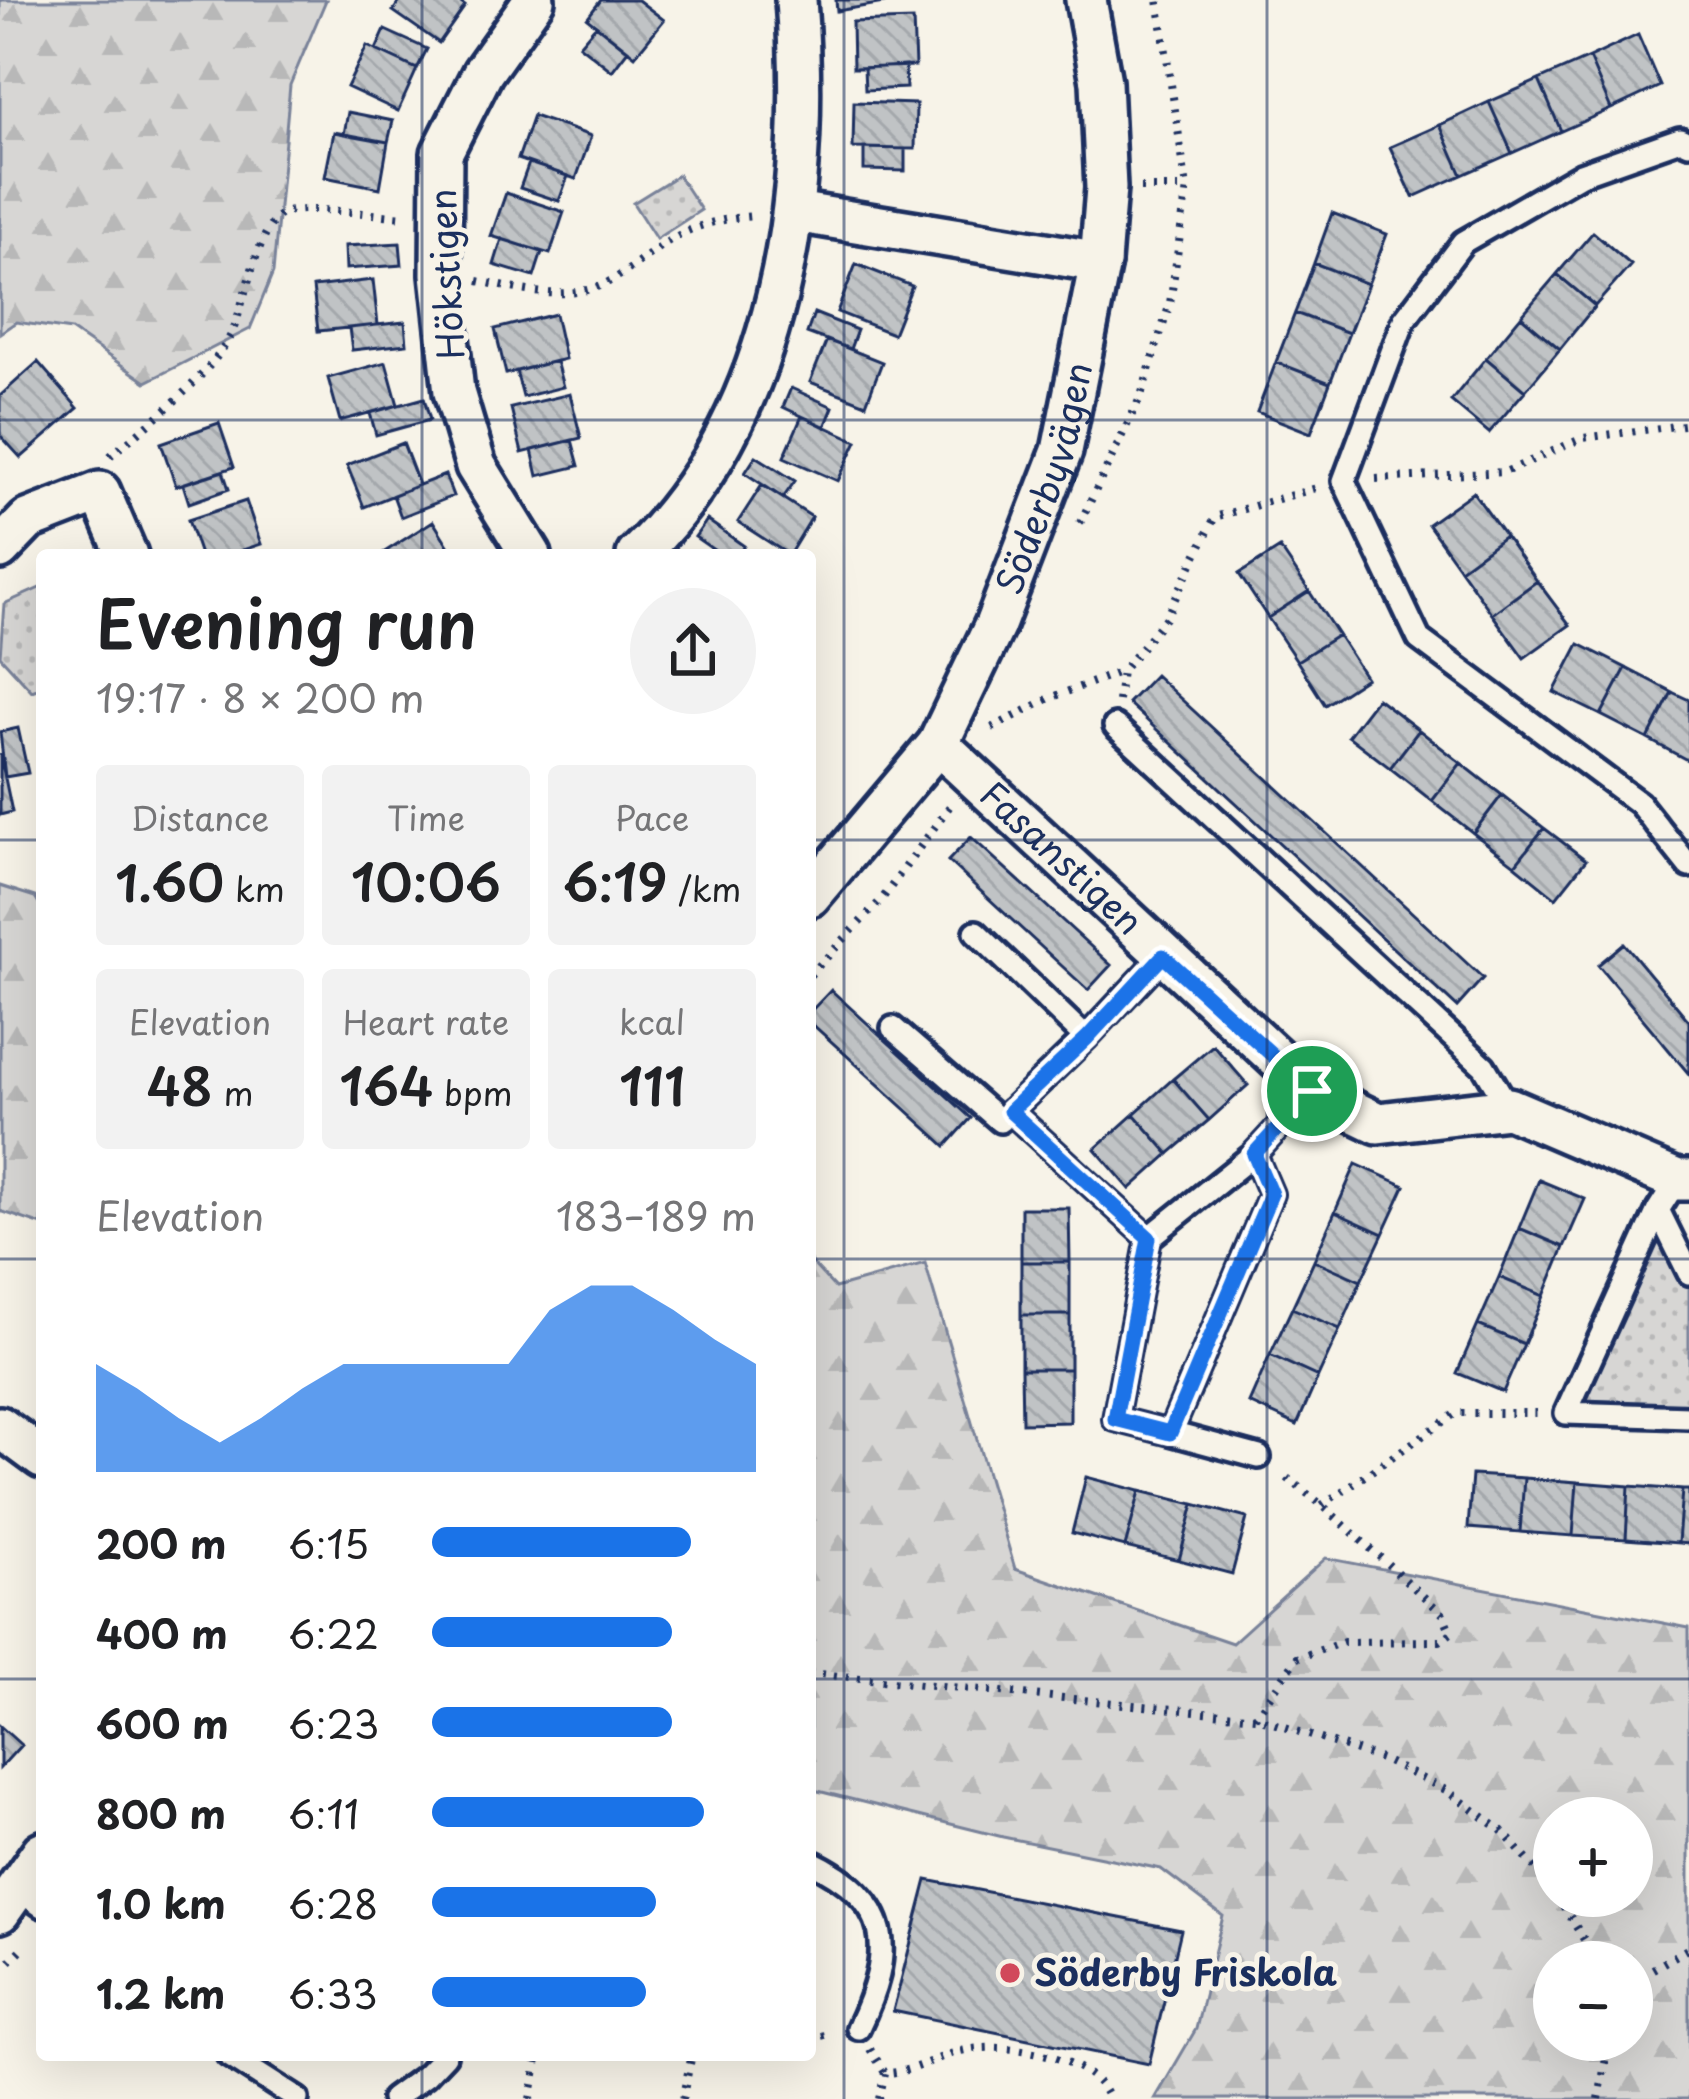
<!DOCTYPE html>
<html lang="en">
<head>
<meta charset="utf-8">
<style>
	body { margin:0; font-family:"Playpen Sans",sans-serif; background:#f2f2f2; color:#202124; height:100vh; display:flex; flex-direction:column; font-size:45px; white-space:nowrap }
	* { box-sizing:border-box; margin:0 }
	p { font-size:39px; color:#757577 }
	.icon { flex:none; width:66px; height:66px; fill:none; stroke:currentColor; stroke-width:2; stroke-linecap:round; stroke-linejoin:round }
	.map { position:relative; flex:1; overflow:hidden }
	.side { position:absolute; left:36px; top:549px; width:780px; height:1512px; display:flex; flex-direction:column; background:#fff; border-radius:12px; box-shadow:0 12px 48px #0002 }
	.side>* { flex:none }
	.fabs { position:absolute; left:1533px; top:1797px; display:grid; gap:24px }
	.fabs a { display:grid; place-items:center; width:120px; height:120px; border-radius:50%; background:#fff; box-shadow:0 12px 48px #0002; font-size:60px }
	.pin { position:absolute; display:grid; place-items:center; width:102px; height:102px; color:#fff; margin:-51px; border:6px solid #fff; border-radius:50%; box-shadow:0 3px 12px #0007 }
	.round { display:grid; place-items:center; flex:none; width:126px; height:126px; border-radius:63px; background:#f2f2f2 }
	.summary { display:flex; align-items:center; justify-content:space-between; height:204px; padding:0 60px }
	h1 { font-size:66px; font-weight:600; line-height:90px }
	.stats { display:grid; grid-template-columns:repeat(3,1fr); gap:18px; height:204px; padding:12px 60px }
	.stats div { display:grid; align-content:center; border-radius:12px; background:#f2f2f2; text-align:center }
	.stats b { font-size:51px; font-weight:600 }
	.stats small { font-size:33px; font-weight:400 }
	.stats p { font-size:33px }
	.chart { height:336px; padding:24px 60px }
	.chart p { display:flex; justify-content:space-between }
	.chart svg { width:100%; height:216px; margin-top:12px; fill:#1a73e8; opacity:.7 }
	ul { padding:0 60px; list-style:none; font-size:39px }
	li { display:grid; grid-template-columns:192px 144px 1fr; align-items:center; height:90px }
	li i { height:30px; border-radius:15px; background:#1a73e8 }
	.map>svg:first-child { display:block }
	.forest { fill:url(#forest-firs); stroke:#798299; stroke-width:3; fill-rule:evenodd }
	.park { fill:url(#park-dots); stroke:#798299; stroke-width:3 }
	.building { fill:url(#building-back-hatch); stroke:#1b2f5e; stroke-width:3 }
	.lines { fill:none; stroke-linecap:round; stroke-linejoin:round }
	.service-casing { stroke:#1b2f5e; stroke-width:30 }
	.minor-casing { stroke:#1b2f5e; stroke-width:48 }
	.path { stroke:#1b2f5e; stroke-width:8; stroke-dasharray:3 9; stroke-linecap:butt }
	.service { stroke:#f7f3e8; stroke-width:21 }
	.minor { stroke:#f7f3e8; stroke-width:39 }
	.route-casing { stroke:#fff; stroke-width:24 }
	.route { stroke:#1a73e8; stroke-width:15 }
	.grid { fill:none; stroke:#1b2f5e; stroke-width:3; stroke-opacity:0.55 }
	.poi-dot { fill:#d1495b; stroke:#f7f3e8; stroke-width:4.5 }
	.labels { text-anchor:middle; stroke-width:10; stroke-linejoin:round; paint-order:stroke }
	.street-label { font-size:36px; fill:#1b2f5e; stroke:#f7f3e8 }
	.poi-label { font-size:36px; font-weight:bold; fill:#1b2f5e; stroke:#f7f3e8; text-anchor:start }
</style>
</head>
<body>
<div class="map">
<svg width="1689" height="2099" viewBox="0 0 1689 2099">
	<defs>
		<pattern id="forest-firs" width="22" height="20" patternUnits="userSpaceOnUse" patternTransform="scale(3)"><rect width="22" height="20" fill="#d7d6d4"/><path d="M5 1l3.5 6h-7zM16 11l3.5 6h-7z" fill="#b8b8b8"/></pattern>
		<pattern id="park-dots" width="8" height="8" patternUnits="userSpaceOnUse" patternTransform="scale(3)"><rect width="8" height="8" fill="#d7d6d4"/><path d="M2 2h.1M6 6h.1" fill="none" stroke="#b8b8b8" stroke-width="1.8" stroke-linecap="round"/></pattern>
		<pattern id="building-back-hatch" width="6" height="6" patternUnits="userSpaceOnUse" patternTransform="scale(3)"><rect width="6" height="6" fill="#c0c3c5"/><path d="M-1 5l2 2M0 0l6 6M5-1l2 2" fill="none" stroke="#a4a8ac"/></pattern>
	</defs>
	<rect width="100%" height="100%" fill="#f7f3e8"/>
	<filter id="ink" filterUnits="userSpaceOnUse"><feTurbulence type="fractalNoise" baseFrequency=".00833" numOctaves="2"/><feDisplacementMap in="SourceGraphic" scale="24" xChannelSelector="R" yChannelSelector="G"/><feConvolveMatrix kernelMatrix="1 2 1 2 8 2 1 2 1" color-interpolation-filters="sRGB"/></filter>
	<g filter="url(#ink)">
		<path class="forest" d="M0,0H326L290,85L273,273L250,329L146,382L71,330L16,322L0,333Z
			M0,886L35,897L42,908V1225L0,1211Z
			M810,1261L835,1288L925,1263L1015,1569L1232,1643L1326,1558L1689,1628V2099H1155L1196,2029L1223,1916L1161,1869L1003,1837L810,1789ZM1632,1818V1896H1554V1818ZM1632,1962V2040H1554V1962Z"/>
		<path class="park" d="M678,175L701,210L656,239L633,203Z
			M42,587V687L32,691L0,656L4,604Z
			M1658,1210L1689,1273V1417L1566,1413Z"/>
		<path class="building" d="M401,0H457L465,6L439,43L393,11Z
			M601,0H638L664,20L635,56L587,18Z
			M836,0H884V3L837,11Z
			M913,20L915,66L853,68L852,22Z
			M596,25L628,50L612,71L579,45Z
			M385,30L427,49L417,69L376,50Z
			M1638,35L1660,86L1611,109L1589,58Z
			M367,46L417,69L398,111L347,87Z
			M1589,58L1611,109L1561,131L1539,80Z
			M905,66L906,88L865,90L864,68Z
			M1539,80L1561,131L1512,153L1489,102Z
			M854,102L916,104L915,149L853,148Z
			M1489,102L1512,153L1462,175L1440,125Z
			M348,112L393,121L388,142L344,134Z
			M533,116L591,136L576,179L518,159Z
			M1440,125L1462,175L1413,197L1390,147Z
			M334,132L388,142L380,188L325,177Z
			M864,148L905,149V171L864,170Z
			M529,163L568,176L559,201L520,188Z
			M506,193L564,212L550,254L491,236Z
			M1332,213L1387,234L1368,284L1314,263Z
			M1593,232L1631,265L1595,306L1557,274Z
			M502,239L542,252L534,277L494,265Z
			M400,243L402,265L346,269L345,246Z
			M1314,263L1368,284L1349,333L1295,313Z
			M856,264L912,286L893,334L837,312Z
			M1557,274L1595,306L1560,349L1521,316Z
			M373,280L378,325L318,331L313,287Z
			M814,313L857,330L850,349L807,333Z
			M1295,313L1349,333L1330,383L1276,362Z
			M555,314L565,359L506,374L495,329Z
			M1521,316L1560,349L1525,391L1486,358Z
			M405,322L407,344L352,350L349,328Z
			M827,340L882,362L866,404L810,382Z
			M1486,358L1525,391L1489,433L1451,401Z
			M556,361L563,387L523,397L516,371Z
			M38,362L78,408L21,458L0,435V396Z
			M386,362L398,405L340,421L328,378Z
			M1276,362L1330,383L1311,433L1257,412Z
			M791,388L833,407L825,427L783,407Z
			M570,394L581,438L522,453L511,408Z
			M424,398L430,420L376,435L370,413Z
			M802,416L857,441L838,481L784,457Z
			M219,423L234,467L176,486L161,443Z
			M572,440L579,466L538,476L532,450Z
			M403,443L419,485L364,507L347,465Z
			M756,456L795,481L783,498L745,473Z
			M223,471L229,489L189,503L183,484Z
			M445,475L453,496L401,517L393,495Z
			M762,485L812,517L789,555L738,522Z
			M1473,492L1505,536L1460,569L1428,524Z
			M246,501L261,544L228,555H200L188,520Z
			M707,520L744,546L738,555H721L695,537Z
			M433,521L454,555H384L383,553Z
			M1505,536L1537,581L1492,614L1460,569Z
			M1280,548L1309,591L1268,618L1239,574Z
			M1537,581L1570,625L1524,658L1492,614Z
			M1309,591L1338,635L1297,661L1268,618Z
			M1338,635L1366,678L1325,705L1297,661Z
			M1579,644L1626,668L1601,715L1554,692Z
			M1626,668L1672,692L1648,739L1601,715Z
			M1155,675L1483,978L1457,1007L1128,703Z
			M1672,692L1689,700V761L1648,739Z
			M1377,698L1419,730L1390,768L1348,736Z
			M18,728L28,773L5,777L0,732Z
			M1419,730L1461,763L1432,801L1390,768Z
			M0,754L12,812L0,815Z
			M1461,763L1502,795L1473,833L1432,801Z
			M1502,795L1544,828L1515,865L1473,833Z
			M1544,828L1586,860L1556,898L1515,865Z
			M971,837L1111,965L1088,990L948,861Z
			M1624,943L1689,1021V1074L1598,965Z
			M831,990L971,1118L946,1146L810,1022V1012Z
			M1213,1045L1248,1085L1209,1120L1173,1079Z
			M1173,1079L1209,1120L1169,1154L1134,1114Z
			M1134,1114L1169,1154L1130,1189L1095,1149Z
			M1356,1164L1405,1186L1383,1234L1335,1212Z
			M1539,1180L1585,1199L1564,1247L1519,1228Z
			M1021,1208H1069L1070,1262H1021Z
			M1335,1212L1383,1234L1361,1281L1314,1260Z
			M1519,1228L1564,1247L1544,1296L1499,1277Z
			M1314,1260L1361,1281L1340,1329L1292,1308Z
			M1021,1262H1070V1315H1021Z
			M1499,1277L1544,1296L1524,1344L1478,1325Z
			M1292,1308L1340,1329L1318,1377L1270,1355Z
			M1021,1315H1070V1369H1021Z
			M1478,1325L1524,1344L1503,1392L1457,1373Z
			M1270,1355L1318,1377L1297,1425L1249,1403Z
			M1021,1369H1070V1422L1022,1423Z
			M1472,1475L1524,1478L1520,1532L1468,1528Z
			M1086,1477L1140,1491L1125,1547L1072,1533Z
			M1524,1478L1577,1482L1573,1536L1520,1532Z
			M1577,1482L1629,1486L1626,1539L1573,1536Z
			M1629,1486L1682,1490L1678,1543L1626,1539Z
			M1682,1490H1689V1544L1678,1543Z
			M1140,1491L1194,1504L1179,1560L1125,1547Z
			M1194,1504L1247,1518L1232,1574L1179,1560Z
			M0,1726L21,1745L0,1768Z
			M927,1880L1181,1930L1149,2064L893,2011Z"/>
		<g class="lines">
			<defs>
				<path id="service" d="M1689,143L1680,139L1581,174L1463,242L1404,320L1344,481L1419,639L1639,803L1689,866
					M1115,726L1484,1066L1509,1108
					M976,932L1086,1038
					M893,1028L1000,1121L1086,1038L1163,956
					M1010,1111L1149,1238
					M1254,1154L1149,1238L1115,1419L1170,1433L1271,1194L1254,1154L1312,1091
					M1677,1180L1658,1210L1566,1413L1689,1417
					M1658,1210L1689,1273
					M1170,1433L1259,1457
					M810,1861C894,1901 895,1951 858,2028
					M16,1888L42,1906
					M228,2055L297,2099
					M393,2099L426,2075L445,2055"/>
				<g id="minor">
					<path d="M795,212L1100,262"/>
					<path d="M0,549L28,520L100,492L127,555"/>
					<path d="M531,555L476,466L454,392L441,274L442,153L483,72L534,0"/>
					<path d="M637,555C783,413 811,194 796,0"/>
					<path id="s1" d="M938,744L1312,1091L1378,1123L1509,1108L1677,1180H1689"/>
					<path id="s2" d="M810,896L938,744L995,625L1062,451L1100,262L1106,188L1101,82L1086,0"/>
					<path d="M0,1427L42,1458"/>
					<path d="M0,1912L42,1852"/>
				</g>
			</defs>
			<use href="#service" class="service-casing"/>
			<use href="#minor" class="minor-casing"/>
			<path class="path" d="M1140,188H1187
				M478,281C513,288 547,298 582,291C617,285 643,256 672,239C696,224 727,218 754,216
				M110,456C145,427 216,372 233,330C244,305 259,222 284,213C304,205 379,215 404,217
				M1376,479L1505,472L1583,438L1683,425L1689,428
				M1080,523L1141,396L1170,303L1187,188L1158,0
				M1118,701L1122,671L1166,617L1215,517L1320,487
				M992,728L1050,698L1122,671
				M810,975L882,899L952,803
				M1322,1505L1456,1413H1538
				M810,1673L1255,1717L1381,1759L1448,1791L1501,1830L1554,1890
				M1255,1717L1297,1658L1344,1642L1440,1641L1451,1633L1443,1614L1322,1505L1282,1474
				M1557,1896L1598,1962
				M0,1965L5,1966L26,1945
				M1632,1981L1689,1948
				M810,2038L831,2034
				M870,2049L885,2073C909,2073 933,2059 957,2052C999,2040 1091,2053 1109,2099
				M530,2099L539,2055
				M682,2099L692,2055
				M879,2099L885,2073
				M1599,2099L1609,2040"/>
			<use href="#service" class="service"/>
			<use href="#minor" class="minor"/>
		</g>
	</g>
	<g class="lines" filter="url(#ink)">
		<defs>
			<path id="route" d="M1163,956L1312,1091L1254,1154L1271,1194L1170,1433L1115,1419L1149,1238L1010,1111L1087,1038Z"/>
		</defs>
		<use href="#route" class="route-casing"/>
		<use href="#route" class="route"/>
	</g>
	<path class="grid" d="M422,0V555M844,0V2099M1267,0V2099M0,420H1689M0,840H42M810,840H1689M0,1259H42M810,1259H1689M0,1679H42M810,1679H1689M422,2055V2099"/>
	<circle class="poi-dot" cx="1010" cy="1973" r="12"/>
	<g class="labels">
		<g class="street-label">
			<text transform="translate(447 274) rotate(-93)" y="13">Hökstigen</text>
			<text dy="13" stroke="none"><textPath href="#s2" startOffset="486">Söderbyvägen</textPath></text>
			<text dy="13" stroke="none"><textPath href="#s1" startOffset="168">Fasanstigen</textPath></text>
		</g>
		<g class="poi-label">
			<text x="1034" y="1986">Söderby Friskola</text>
		</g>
	</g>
</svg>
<div class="fabs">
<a>+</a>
<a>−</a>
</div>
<div class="pin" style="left:1312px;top:1091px;background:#1e9e55"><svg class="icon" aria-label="arrive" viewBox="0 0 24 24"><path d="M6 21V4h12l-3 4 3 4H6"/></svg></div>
<section class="side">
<div class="summary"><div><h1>Evening run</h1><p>19:17 · 8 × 200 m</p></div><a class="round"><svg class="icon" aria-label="share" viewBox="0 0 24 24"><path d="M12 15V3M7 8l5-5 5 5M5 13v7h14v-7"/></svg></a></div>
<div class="stats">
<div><p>Distance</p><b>1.60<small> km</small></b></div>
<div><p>Time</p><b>10:06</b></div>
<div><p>Pace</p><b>6:19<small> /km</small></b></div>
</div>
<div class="stats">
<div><p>Elevation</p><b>48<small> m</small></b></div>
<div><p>Heart rate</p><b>164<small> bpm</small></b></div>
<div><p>kcal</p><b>111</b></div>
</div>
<div class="chart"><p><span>Elevation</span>183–189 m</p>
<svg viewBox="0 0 160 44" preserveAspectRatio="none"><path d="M0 44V22L10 27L20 33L30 38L40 33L50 27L60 22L70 22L80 22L90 22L100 22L110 11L120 6L130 6L140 11L150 17L160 22V44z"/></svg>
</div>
<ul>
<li><b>200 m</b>6:15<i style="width:80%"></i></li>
<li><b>400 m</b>6:22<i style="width:74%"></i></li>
<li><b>600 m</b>6:23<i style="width:74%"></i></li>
<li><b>800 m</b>6:11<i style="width:84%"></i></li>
<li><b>1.0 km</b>6:28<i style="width:69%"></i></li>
<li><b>1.2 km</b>6:33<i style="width:66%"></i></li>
</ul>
</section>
</div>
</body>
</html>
